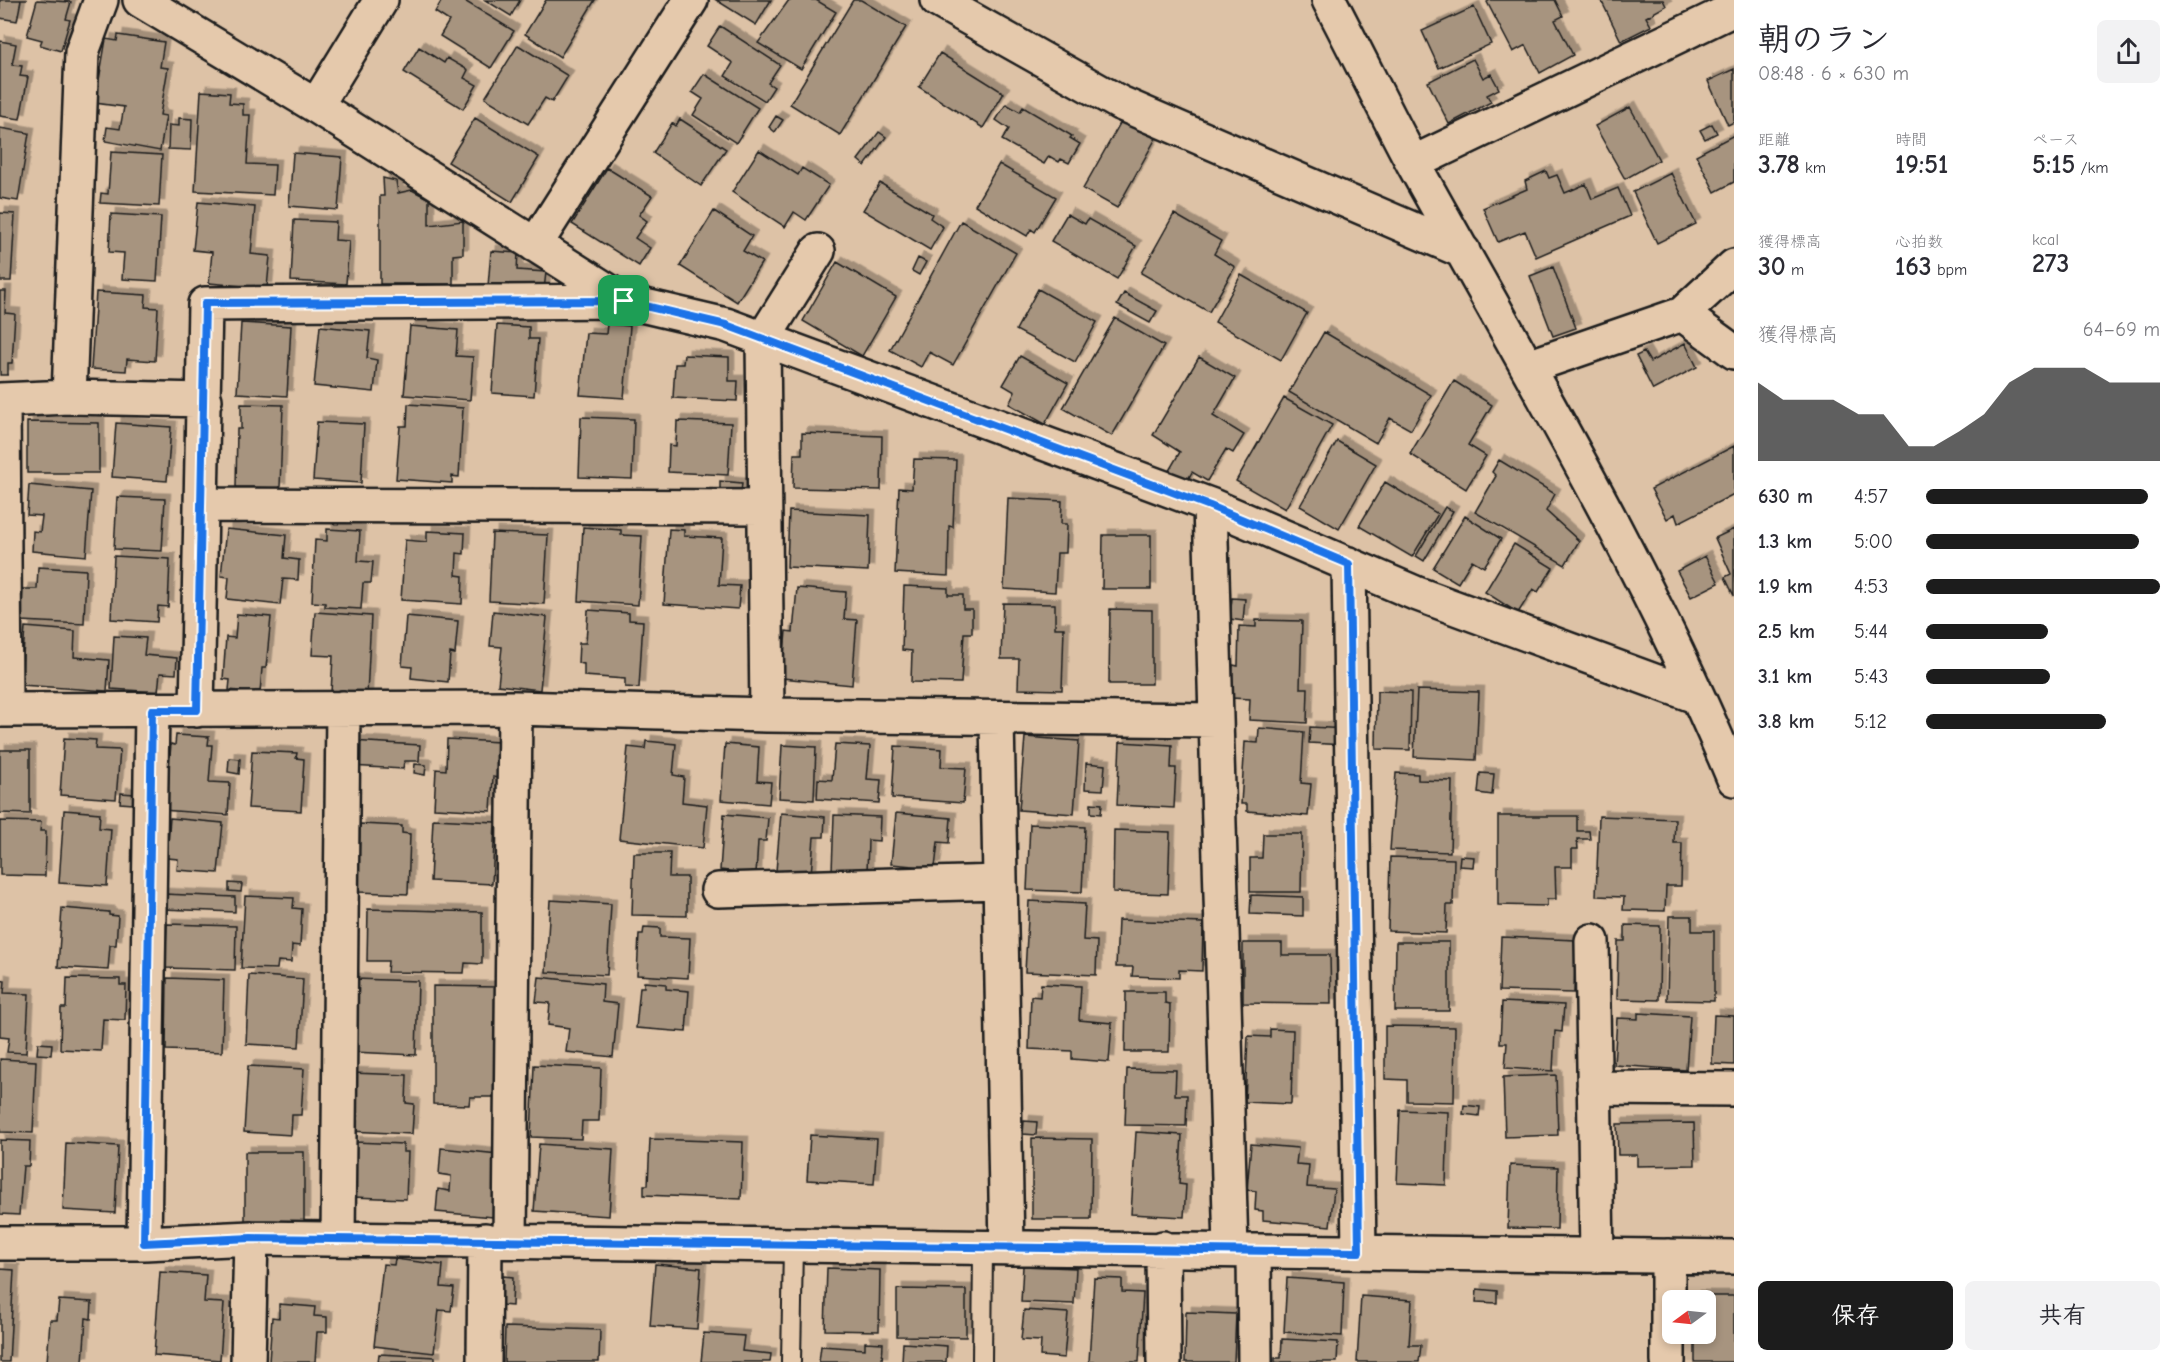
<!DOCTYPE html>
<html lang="ja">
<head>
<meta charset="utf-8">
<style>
	body { margin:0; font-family:"Comic Neue","Klee One",sans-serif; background:#f2f2f3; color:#2b2b33; height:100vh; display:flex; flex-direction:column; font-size:22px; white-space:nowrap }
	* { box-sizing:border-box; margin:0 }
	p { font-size:20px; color:#7c7c81 }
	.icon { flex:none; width:33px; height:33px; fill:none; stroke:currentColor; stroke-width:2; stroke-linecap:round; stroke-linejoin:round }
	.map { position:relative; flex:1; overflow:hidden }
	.drawer { display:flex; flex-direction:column; background:#fff; width:450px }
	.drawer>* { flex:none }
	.needle { width:39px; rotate:255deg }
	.buttons { position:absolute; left:1662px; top:1290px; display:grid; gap:12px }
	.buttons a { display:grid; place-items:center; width:54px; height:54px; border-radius:9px; background:#fff; box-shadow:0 3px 9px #0003; font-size:30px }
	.pin { position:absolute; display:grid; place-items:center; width:51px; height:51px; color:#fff; margin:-26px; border-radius:12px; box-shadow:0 3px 9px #0006 }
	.round { display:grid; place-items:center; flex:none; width:63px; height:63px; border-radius:9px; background:#f2f2f3 }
	.headline { display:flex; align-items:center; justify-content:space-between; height:102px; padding:0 24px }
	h1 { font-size:33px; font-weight:600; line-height:45px }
	.stats { display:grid; grid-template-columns:repeat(3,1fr); gap:9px; height:102px; padding:6px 24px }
	.stats div { display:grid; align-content:center }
	.stats b { font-size:26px; font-weight:600 }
	.stats small { font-size:16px; font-weight:400 }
	.stats p { font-size:16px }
	.chart { height:168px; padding:12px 24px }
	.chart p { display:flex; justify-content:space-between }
	.chart svg { width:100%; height:108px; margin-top:6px; fill:#1c1c1c; opacity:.7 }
	.cta { display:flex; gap:12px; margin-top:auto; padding:12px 24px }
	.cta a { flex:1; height:69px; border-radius:9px; background:#1c1c1c; color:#fff; font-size:24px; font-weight:600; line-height:69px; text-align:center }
	.cta a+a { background:#f2f2f3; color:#2b2b33 }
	ul { padding:0 24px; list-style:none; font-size:20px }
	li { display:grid; grid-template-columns:96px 72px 1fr; align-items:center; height:45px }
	li i { height:15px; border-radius:8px; background:#1c1c1c }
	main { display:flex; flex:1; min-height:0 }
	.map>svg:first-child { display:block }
	.built { fill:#cdb49a }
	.building { fill:#a7947f; stroke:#1c1c1c; stroke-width:1.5; filter:url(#shadow) }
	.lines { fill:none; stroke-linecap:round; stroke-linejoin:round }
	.lane-casing { stroke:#1c1c1c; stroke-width:22 }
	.street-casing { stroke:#1c1c1c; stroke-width:38 }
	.lane { stroke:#e5c9ac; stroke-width:18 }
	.street { stroke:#e5c9ac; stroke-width:33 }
	.route-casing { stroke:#fff; stroke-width:12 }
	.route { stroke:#1a73e8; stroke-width:8 }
</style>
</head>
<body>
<main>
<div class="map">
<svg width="1734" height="1362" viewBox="0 0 1734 1362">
	<defs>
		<filter id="shadow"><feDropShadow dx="5.5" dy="-5.5" stdDeviation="0" flood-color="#0004"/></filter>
	</defs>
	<rect width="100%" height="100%" fill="#ddc2a6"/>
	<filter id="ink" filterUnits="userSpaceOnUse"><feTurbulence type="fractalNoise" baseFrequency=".0167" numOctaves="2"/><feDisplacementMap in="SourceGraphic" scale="12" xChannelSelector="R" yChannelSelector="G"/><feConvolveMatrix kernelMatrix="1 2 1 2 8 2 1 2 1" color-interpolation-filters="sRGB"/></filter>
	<g filter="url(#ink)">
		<path class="built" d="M1678,1271L1734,1276V1362H1680V1334H1706V1300H1679Z"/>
		<path class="building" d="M0,0H27H21L17,21L0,18Z
			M37,0L71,2L66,19L70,20L61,51L40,45L42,40L27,36Z
			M442,0H463L514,31L491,68L440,36L449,21L435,12Z
			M485,0H520L511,16Z
			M546,0H595L560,57L525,34Z
			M716,0H771L756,25Z
			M789,0H816L836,12L801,69L758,43Z
			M853,0H861L906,27L840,135L790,104Z
			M1490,0H1555L1563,16L1555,20L1573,55L1540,73L1526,45L1513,52L1487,2Z
			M1601,0H1663L1666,6L1646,17L1651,26L1621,41Z
			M1474,7L1491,44L1439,68L1422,31Z
			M720,26L780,65L768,83L774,87L765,101L725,76L733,63L707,46Z
			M118,35L164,42L160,67L168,68L160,115L166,116L160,151L105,141L107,127L120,129L124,107L95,103L106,39L117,41Z
			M0,41L16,44L12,65L22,66L20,76L28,77L20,119L0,116Z
			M518,45L568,76L552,102L545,98L528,124L485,98Z
			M419,47L444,63L447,58L468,70L464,78L477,85L463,109L404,72Z
			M940,53L1004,93L983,128L919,87Z
			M1473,59L1483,78L1491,74L1499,89L1487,95L1491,102L1449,124L1428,82Z
			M1734,69V122L1728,125L1708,81Z
			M704,74L758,108L736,143L693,115L703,99L692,92Z
			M201,91L230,93L229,103L243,104V115H250L247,164L275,165L273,195L195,191Z
			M1006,104L1020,112L1023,107L1072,136L1070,138L1080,144L1069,163L1061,159L1059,162L1049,156L1044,164L1002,140L1009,129L996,120Z
			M1630,107L1659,160L1625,179L1595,126Z
			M776,116L783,120L775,132L769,127Z
			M179,118L192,119L191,150L168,149L169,125L179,126Z
			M475,118L539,157L512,202L448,162Z
			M1123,118L1156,138L1117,208L1083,189Z
			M680,119L726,149L701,186L653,153L672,123L676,126Z
			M1712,124L1717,133L1705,139L1700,130Z
			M0,128L29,133L18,201L0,198Z
			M879,132L886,137L865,166L858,160Z
			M1734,135V182L1715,192L1696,155Z
			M759,150L798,175L802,168L829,185L806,220L794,212L785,227L732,192Z
			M111,152L162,155L159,206L100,203L101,193L108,194Z
			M293,153L342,157L338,210L289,206Z
			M999,164L1056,197L1035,232L1031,229L1027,236L975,205Z
			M607,168L652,196L639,215L647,221L635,238L650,248L639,266L572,224Z
			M1546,171L1549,178L1557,175L1565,193L1586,184L1592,199L1618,188L1630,216L1536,257L1525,231L1498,242L1483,208L1527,189L1525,181Z
			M1671,173L1696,224L1657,243L1633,192Z
			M383,178L396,181L398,193L412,190L429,199V225L463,221V254L453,255V284H380V196H384Z
			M880,183L932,214L930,218L943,227L930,250L863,210Z
			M198,202L255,207L251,254L270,256L267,288L209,283L212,252L193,250Z
			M714,211L752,236L743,251L762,262L737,302L680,266Z
			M0,213L15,214L11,281H0Z
			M111,214L161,217L157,281L122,279L124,253L109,252Z
			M1067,214L1085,224L1088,219L1136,246L1117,279L1051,241Z
			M1174,214L1221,241L1214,254L1235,267L1209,312L1141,273Z
			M294,220L336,222L335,240L349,241L346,284L291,281Z
			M961,221L1016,253L953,365L929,352L921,367L890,350Z
			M491,251L518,253L517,270L546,272L544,290L488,286Z
			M918,258L926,262L919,275L912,271Z
			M837,262L896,297L862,356L803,321Z
			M1553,267L1576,328L1553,336L1530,276Z
			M1241,275L1307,313L1281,360L1215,322Z
			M1038,289L1097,322L1075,362L1016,330Z
			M0,291H6L5,313L15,314L12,363H8V375H0Z
			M96,292L146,295L145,307L158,308L155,361L127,359L126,371L91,369Z
			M1124,293L1157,311L1150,323L1117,305Z
			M1115,318L1164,346L1112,436L1063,408Z
			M241,323L291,326L287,396L237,393Z
			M607,324L630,326L624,398L580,395L586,333L606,334Z
			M497,325L529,327V339H538L534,396L492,393Z
			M320,326L370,331L367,358L377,360L374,392L314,386Z
			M410,326L458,330L456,356L473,357L470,400L404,395Z
			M1324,332L1431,395L1411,430L1390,418L1376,443L1289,392Z
			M1685,343L1697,367L1653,390L1636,356L1644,352L1650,362Z
			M684,355L729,357V381H738L737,401L673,398L675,364H683Z
			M1020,356L1068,383L1045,424L1009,404L1015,392L1003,385Z
			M1199,357L1235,378L1213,416L1244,435L1233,453L1226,449L1207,481L1192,472L1185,485L1167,474L1180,452L1153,435Z
			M1454,381L1492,405L1468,445L1486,456L1466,489L1410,454Z
			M1284,398L1332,425L1285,509L1236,481Z
			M241,404L283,405L280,488L236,487L237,429H241Z
			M408,404L463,408L459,477L452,476V483L396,479L400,426H407Z
			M581,417L634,419L632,479L579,477Z
			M677,421L731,423L728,475L668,472L669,445L676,446Z
			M27,422L99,423V473H27Z
			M317,422L364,424L361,483L313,480Z
			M116,423L171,427L167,481L112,477Z
			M802,433L882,436L881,490L793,488L794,454H802Z
			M1337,441L1376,464L1339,529L1300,506Z
			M1734,446V494L1678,523L1675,514L1667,519L1651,489Z
			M914,459L956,460L953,527L949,526L948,576L895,573L899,488L912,489Z
			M1499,460L1555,494L1546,511L1579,541L1565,565L1475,512L1496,476L1492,472Z
			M720,481L742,483L741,493L720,491Z
			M1385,482L1438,514L1412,557L1359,526Z
			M29,485L91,491L86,556L32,551L33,531L40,532L42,516L27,515Z
			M117,497L165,499L162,551L114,549Z
			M1008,498L1062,501L1061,524H1067L1066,553H1057L1055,592L1004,589Z
			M1445,507L1453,511L1424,561L1416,556Z
			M789,511L870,515L868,571L787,567Z
			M1465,516L1501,539L1484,567L1472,560L1458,583L1433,568Z
			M583,527L621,530V535L642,536L638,605L579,601Z
			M226,529L286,535L284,558L299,560L298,580L283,579L280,605L227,599L229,577L221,576Z
			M327,529L360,531L358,561L373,562L371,583H363L361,609L325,607V603L312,602L315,540L327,541Z
			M669,529L684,530V536L722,538L719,585L740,586L738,609L664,604Z
			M1734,529V596L1725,577L1731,574L1715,538Z
			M427,531L465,533L464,554L457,553L456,575L463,576L462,604L401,600L405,540L427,542Z
			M492,533L548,535L544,604L489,601Z
			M1103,535H1151V589H1102Z
			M1514,544L1553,568L1538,592L1533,589L1518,613L1485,592Z
			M114,556L170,559L168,607L158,606L157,622L111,619Z
			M1705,556L1719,583L1691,597L1677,571Z
			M38,567L86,570L84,624L21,621L23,589H37Z
			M904,586L948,588V595H963V609H972V633H964L961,683L911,682L912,651L902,650Z
			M797,588L846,592L844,619L857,620L852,685L782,678L786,631L793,632Z
			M1232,598L1245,599L1243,621L1230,619Z
			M1003,603L1055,604V628H1064L1062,690L1018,689L1019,659H1001Z
			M1110,609L1152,610V684H1109Z
			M588,610L629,613V620L643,621L639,688L625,687V679L584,676V664L578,663L579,643H586Z
			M493,611L547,617L540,690L498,685L502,647L490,646Z
			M315,612L371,616L367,695L331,693L333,656L312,655Z
			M237,614L271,617L266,668H262L260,693L229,690L230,680L223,679L226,637L235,638Z
			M406,616L458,621L455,654L450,653L448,682L411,678L412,667L402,666Z
			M1256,620L1302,621L1300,688H1308L1307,723L1249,720L1250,699L1231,698L1233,665L1238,666L1239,626L1256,627Z
			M25,627L75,631L74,657L109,660L107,691L21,685Z
			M114,636L146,638L144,655L177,658L176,674L160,673L158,692L111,689Z
			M1417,690L1479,692L1476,760L1414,757Z
			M1377,691L1411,692L1410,750L1376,749Z
			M1310,727L1346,729L1345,745L1309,743Z
			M1259,728L1304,732L1301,783L1311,784L1308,816L1247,811V804H1241L1245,742L1258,743Z
			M176,735L209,737L208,745H212L209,782L230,783L228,815L162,810L163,779L168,780L171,744L175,745Z
			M1025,737L1079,741L1074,814L1019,810Z
			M64,738L96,740L95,749L120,750L116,799L60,795Z
			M447,739L499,742L497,778L493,777L491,811L434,808L436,769L446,770Z
			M350,741L420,745L419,761H404L403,769L350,766Z
			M646,741L676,744L673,775L684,777L682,802L707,805L703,848L619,839L628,747L645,749Z
			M1120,742L1172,745L1171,768H1176L1174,808L1117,805Z
			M725,744L759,747L757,781L771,782L769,804L721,800Z
			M835,744L870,746L867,779L881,780L879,803L817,799L818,779L832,780Z
			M782,745L816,747L814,800L779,798Z
			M895,746L942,749L941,767L966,768L963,803L892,798Z
			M0,750H30V814L0,813Z
			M252,751L297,753L296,758L304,759L301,811L248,808Z
			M229,758L240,759L239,774L228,772Z
			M1086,763L1105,765L1103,790L1085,789Z
			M415,764L426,765L425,775L414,773Z
			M1396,773L1418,774V780L1452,781L1450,852L1390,850Z
			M1480,773L1494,774L1492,795L1478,793Z
			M121,793L134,794L133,804L120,803Z
			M1091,803L1102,804L1101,814L1091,813Z
			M64,810L100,813L99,828L111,829L107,886L59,883Z
			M781,813L825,817L824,837H814L811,875L776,871Z
			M896,813L951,818L949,843L938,842L935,868L891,864Z
			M724,814L768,818L766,841H758L756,874L720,870Z
			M834,815L880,817L879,841L868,840L867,873L832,871Z
			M1498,816H1577V831H1589L1590,839H1577L1578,849H1572V867H1555L1556,899H1547V906L1498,905Z
			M1599,816L1675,819L1674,843H1682L1681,886H1666L1665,911L1623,910L1624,897L1596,896Z
			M170,818L223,823L218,873L177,870L178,859L167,858Z
			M433,819L495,822L492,884L430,881Z
			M0,821L41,822L40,831H46L45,876L0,875Z
			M360,824L402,826V833L410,834L408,894L358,892Z
			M1030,824L1085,827L1082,892L1027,890Z
			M1114,830L1170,832L1168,894L1113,892Z
			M1263,834H1302L1301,892H1250V858H1262Z
			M634,853H670L669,877H687V916L632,915Z
			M1460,856L1474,857L1473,867L1459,866Z
			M1390,857L1454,859L1453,905H1447L1446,933L1388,931Z
			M229,883L242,884L241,892L229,891Z
			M163,894L235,897V912L163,909Z
			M1251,895L1303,897V916L1250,914Z
			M245,896L294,898L293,908L302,909L300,946L292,945L291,962L278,961L277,969L241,968Z
			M550,900L611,904L607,975L546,972Z
			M1029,901L1085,904L1083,940L1097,941L1096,975L1025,972Z
			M62,908L109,912V915L118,916L116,945H110L108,970L58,967Z
			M368,909L482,912V964L465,963L464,973L387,972L388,961H367Z
			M1669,916H1692V931H1714V1001L1667,1000Z
			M1118,920L1203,923L1202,971L1179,970V978L1132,976L1133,967H1116Z
			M167,924L236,926L235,970L165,968Z
			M1625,925L1660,926L1659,1000L1617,999L1618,941H1625Z
			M644,927L660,928V937L690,938L688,978L637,975L639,934H643Z
			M1501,937L1576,940L1574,993L1499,991Z
			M1396,942H1449V1011H1395Z
			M1243,943H1282V955H1330L1331,1004L1243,1003Z
			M249,975L303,979L299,1047L246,1044Z
			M539,977L603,984L602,1002L618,1004L613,1057L566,1052L569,1028L548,1025L550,1003L536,1002Z
			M67,978L120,979V985H126L125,1020L103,1019L101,1051L60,1049L61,1008H66Z
			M167,978L224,980L222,1052L166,1050Z
			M354,979L418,981L416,1055L352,1052Z
			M0,980L5,981L4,993L29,994L26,1053L7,1052L9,1038L0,1037Z
			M644,982L666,984V989L689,991L686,1032L636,1028L640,987H644Z
			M1041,984L1081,986L1079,1020L1112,1023L1109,1062L1072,1059V1051L1029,1049L1031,996L1040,997Z
			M433,986L498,987L497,1097H470L469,1105L433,1104Z
			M1126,992H1165V1003L1170,1004L1169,1052H1125Z
			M1502,1002L1564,1005L1562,1032L1555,1031L1553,1071L1505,1068L1507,1043H1500Z
			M1638,1013L1690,1016L1686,1070L1614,1065L1617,1018L1638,1019Z
			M1714,1015L1734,1016V1065L1712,1064Z
			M1385,1026L1455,1027L1454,1102L1407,1101V1080L1385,1079Z
			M1270,1029L1293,1030L1291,1104L1245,1102L1248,1036L1270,1037Z
			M38,1043L52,1044L51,1055L37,1054Z
			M0,1059L36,1061L33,1133L0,1132Z
			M534,1065L601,1068L599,1121H582L581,1139L531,1137Z
			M248,1066L304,1069L301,1115H292L291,1135L244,1132Z
			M1127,1069L1176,1070L1175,1095H1187L1186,1126L1125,1125Z
			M351,1073L407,1075L406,1103L414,1104L412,1134L349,1131Z
			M1556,1075L1558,1135L1505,1137L1503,1077Z
			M1464,1105L1480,1107L1479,1116L1463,1114Z
			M1400,1110L1448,1112L1446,1185L1397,1183Z
			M1024,1121L1037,1122L1036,1135L1023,1134Z
			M1694,1123L1695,1165L1637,1166V1155H1618L1617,1124Z
			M1136,1132L1182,1135L1179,1184L1186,1185L1184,1217L1131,1214Z
			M810,1135L877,1139L874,1184L807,1180Z
			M1032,1138L1092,1139L1091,1219H1032Z
			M650,1139L743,1142L741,1199L644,1195V1185H648Z
			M0,1140L30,1141L29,1166H23L19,1215L0,1214Z
			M354,1142L403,1144V1152H408L406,1199L352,1197Z
			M66,1143L118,1146L115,1213L63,1210Z
			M539,1144L613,1149L609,1216L534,1211Z
			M1251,1144L1298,1148L1296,1164L1309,1165L1307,1187L1334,1189L1330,1226L1263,1220V1211L1255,1210L1256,1191L1247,1190Z
			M441,1148L498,1154L493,1217L436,1212L438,1189L450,1191L451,1176L439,1174Z
			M245,1152H304V1222H245Z
			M1510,1165L1558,1167L1557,1229L1508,1228Z
			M395,1259L443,1265L441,1287L454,1288L451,1311L439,1310L434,1353L374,1346L383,1264L394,1265Z
			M655,1264L701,1268L697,1329L650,1326Z
			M1023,1266L1076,1268L1074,1304L1021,1302Z
			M827,1268L880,1270L879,1331L825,1330Z
			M0,1269L14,1270L9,1362H0Z
			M160,1272L206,1275L204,1302L224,1303L220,1360L154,1355Z
			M503,1276L513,1277L512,1306L501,1305Z
			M1094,1278L1122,1279V1292L1143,1293L1139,1362H1089Z
			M1287,1278L1344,1282L1342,1336L1284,1332Z
			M897,1289L966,1290V1337L897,1336Z
			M1477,1289L1497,1291V1303L1476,1302Z
			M1361,1296L1412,1300L1409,1345H1421L1419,1362H1357Z
			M1694,1296H1734V1362H1695V1334H1706V1300H1694Z
			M59,1300L92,1302L91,1319L86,1318L83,1362H47L50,1320H57Z
			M279,1304L315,1307L314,1316L327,1317V1332H317L315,1362H269L272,1317L279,1318Z
			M1024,1310L1068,1313L1064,1358L1040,1356L1041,1341L1021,1340Z
			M1186,1312L1236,1314L1234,1362H1185Z
			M505,1327L600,1330L599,1362H504Z
			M704,1333L744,1336L742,1351L771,1354L770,1362H701Z
			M1282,1339L1338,1342L1337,1362H1275V1358H1281Z
			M865,1342L883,1343L882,1362H819L821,1346L865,1349Z
			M903,1343L947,1346L946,1362H902Z
			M379,1354L435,1357V1362H378Z"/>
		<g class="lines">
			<defs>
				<path id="lane" d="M791,1362L793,1245
					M982,1362L983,1248"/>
				<path id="street" d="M140,0L316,106L624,301L726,325L1210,505L1415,593L1698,697
					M937,0L1120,103L1463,251
					M1329,0C1358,55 1385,111 1414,165C1526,367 1645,565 1734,779
					M316,106L381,0
					M1413,163L1734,9
					M535,245L691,0
					M1682,314L1734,352
					M1528,367L1682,314L1734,266
					M69,397L82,52L101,0
					M0,400L69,397L205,400
					M3,400L5,710
					M202,505L764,507
					M1210,505L1231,1250
					M1349,564L1359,1252
					M0,710L515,708L767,715L1216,720
					M197,710L205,304L624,301
					M767,715L763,339L818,251
					M997,719L1007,1248
					M718,890L1000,882
					M1592,941L1597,1256
					M1594,1088L1734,1089
					M338,1239L343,708
					M510,1241L515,708
					M0,1243H144L251,1238L1734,1257
					M144,1243L152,710
					M1163,1248L1164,1362
					M1254,1251L1255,1362
					M1668,1256V1362
					M248,1362L251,1238
					M484,1362L485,1240"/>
			</defs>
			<use href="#lane" class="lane-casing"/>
			<use href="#street" class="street-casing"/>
			<use href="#lane" class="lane"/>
			<use href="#street" class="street"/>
		</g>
	</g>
	<g class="lines" filter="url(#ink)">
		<defs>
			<path id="route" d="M624,301L726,325L1210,506L1349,564L1359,1252L251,1238L144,1243L152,710H197L205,303Z"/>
		</defs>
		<use href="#route" class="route-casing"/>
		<use href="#route" class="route"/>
	</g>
</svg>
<div class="buttons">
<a><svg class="needle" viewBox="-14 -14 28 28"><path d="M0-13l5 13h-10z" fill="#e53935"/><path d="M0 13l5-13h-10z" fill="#7c7c81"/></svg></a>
</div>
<div class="pin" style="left:624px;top:301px;background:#1e9e55"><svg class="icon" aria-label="arrive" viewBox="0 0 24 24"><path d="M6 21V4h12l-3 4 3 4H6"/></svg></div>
</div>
<section class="drawer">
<div class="headline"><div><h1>朝のラン</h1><p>08:48 · 6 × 630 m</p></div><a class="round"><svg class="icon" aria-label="share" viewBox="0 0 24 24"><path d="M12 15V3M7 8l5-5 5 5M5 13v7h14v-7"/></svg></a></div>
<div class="stats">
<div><p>距離</p><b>3.78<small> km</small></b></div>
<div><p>時間</p><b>19:51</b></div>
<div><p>ペース</p><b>5:15<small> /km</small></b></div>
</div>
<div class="stats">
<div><p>獲得標高</p><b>30<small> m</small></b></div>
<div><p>心拍数</p><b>163<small> bpm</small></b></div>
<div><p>kcal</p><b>273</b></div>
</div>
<div class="chart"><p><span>獲得標高</span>64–69 m</p>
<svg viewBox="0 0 160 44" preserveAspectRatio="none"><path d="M0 44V12L10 19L20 19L30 19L40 25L50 25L60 38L70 38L80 32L90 25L100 12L110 6L120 6L130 6L140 12L150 12L160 12V44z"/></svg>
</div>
<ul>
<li><b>630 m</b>4:57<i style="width:95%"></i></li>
<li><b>1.3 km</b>5:00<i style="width:91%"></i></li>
<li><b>1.9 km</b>4:53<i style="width:100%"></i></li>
<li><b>2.5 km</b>5:44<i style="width:52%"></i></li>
<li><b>3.1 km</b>5:43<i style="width:53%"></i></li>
<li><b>3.8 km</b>5:12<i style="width:77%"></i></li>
</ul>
<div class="cta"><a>保存</a><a>共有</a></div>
</section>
</main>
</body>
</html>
